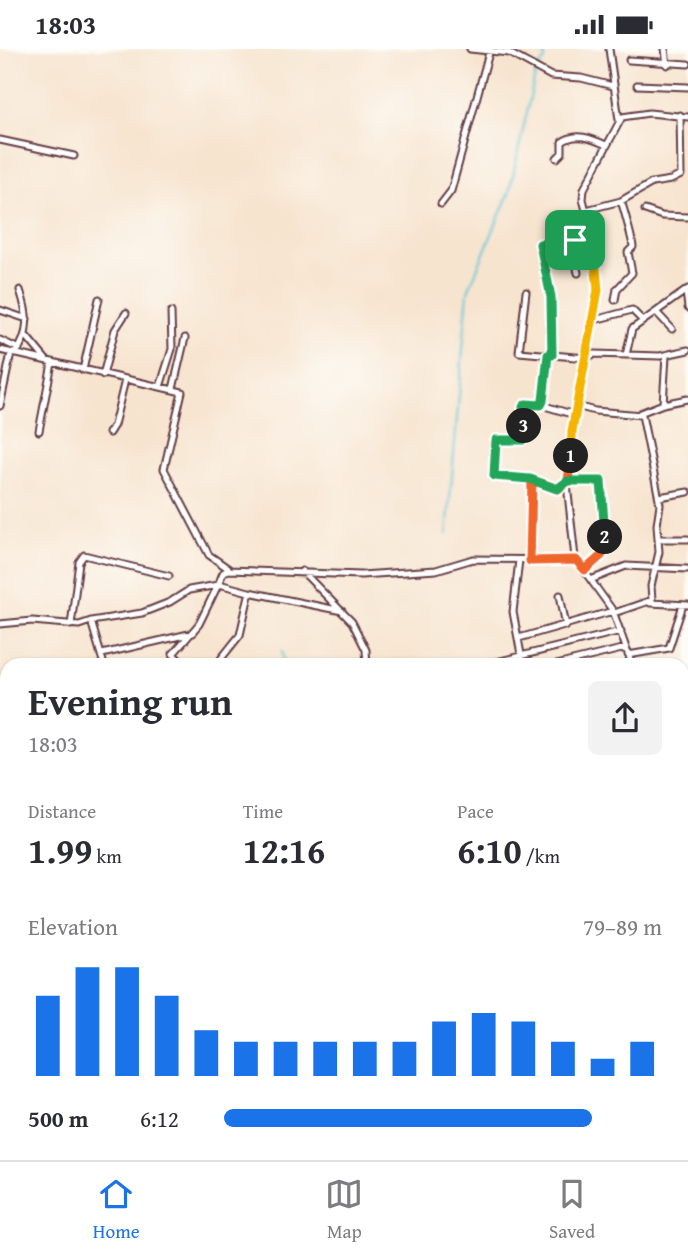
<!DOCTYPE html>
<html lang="en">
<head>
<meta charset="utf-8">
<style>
	body { margin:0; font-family:"Gentium Book Plus",serif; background:#f2f2f3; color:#2b2b33; height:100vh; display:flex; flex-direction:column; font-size:26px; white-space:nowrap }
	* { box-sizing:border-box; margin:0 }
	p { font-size:23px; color:#7c7c81 }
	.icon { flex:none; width:38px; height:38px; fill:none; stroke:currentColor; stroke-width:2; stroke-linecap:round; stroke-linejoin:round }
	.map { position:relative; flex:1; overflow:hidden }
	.drawer { position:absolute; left:0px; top:609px; width:690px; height:502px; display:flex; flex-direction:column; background:#fff; border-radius:21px 21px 0 0; box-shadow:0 2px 5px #0004 }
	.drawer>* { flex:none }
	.pin { position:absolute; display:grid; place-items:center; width:60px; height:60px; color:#fff; margin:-30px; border-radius:14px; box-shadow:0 4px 10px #0006 }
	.km { position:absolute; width:35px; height:35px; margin:-18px; border-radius:50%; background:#222; color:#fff; font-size:19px; line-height:35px; text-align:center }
	.round { display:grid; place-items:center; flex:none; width:74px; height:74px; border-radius:10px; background:#f2f2f3 }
	.overview { display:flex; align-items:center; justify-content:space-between; height:119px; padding:0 28px }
	h1 { font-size:38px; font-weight:600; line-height:52px }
	.metrics { display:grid; grid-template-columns:repeat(3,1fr); gap:10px; height:119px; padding:7px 28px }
	.metrics div { display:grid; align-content:center }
	.metrics b { font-size:35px; font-weight:600 }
	.metrics small { font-size:19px; font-weight:400 }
	.metrics p { font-size:19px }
	.chart { height:196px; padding:14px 28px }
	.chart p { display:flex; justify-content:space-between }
	.chart svg { width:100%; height:126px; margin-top:7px; stroke:#1a73e8; stroke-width:6 }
	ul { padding:0 28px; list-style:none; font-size:23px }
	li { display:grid; grid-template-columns:112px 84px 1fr; align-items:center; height:52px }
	li i { height:18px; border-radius:9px; background:#1a73e8 }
	.status { display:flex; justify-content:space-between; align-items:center; height:49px; padding:0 35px; background:#fff; direction:ltr }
	.status svg { height:19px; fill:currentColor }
	.dock { display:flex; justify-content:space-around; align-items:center; height:98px; border-top:2px solid #e1e1e2; background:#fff; font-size:19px; color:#7c7c81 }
	.dock a { display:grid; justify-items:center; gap:4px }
	.dock .selected { color:#1a73e8 }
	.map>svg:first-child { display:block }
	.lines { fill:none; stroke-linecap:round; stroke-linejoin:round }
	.stream { stroke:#58c2d3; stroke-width:2 }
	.minor-casing { stroke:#643d44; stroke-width:9 }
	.minor { stroke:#fff; stroke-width:5 }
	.split-1-casing { stroke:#fff; stroke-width:14 }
	.split-2-casing { stroke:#fff; stroke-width:14 }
	.split-3-casing { stroke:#fff; stroke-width:14 }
	.split-4-casing { stroke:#fff; stroke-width:14 }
	.split-1 { stroke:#f5b400; stroke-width:9 }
	.split-2 { stroke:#f0652b; stroke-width:9 }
	.split-3 { stroke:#22a559; stroke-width:9 }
	.split-4 { stroke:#22a559; stroke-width:9 }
</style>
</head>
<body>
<div class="status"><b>18:03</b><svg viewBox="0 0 49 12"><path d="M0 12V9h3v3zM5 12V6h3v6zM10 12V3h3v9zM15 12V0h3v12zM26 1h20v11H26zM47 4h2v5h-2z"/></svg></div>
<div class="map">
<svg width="688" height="1111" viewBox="0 0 688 1111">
	<rect width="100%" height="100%" fill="#fdfcf7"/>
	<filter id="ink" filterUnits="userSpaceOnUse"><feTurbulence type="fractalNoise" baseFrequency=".0143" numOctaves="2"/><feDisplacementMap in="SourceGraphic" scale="14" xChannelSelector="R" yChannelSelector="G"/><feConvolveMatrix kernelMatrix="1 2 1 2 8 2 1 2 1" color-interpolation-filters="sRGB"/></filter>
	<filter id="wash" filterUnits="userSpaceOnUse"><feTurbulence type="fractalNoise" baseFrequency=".00686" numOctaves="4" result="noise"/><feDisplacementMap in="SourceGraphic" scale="28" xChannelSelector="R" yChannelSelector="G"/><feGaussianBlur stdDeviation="1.57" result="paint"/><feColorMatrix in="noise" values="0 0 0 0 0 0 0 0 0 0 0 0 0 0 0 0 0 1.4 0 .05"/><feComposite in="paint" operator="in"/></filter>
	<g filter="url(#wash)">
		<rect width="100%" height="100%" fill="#f7e4cf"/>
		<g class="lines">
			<path class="stream" d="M539,18L545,11L544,0
				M447,485L468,242L509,144L536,22
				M282,602L284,616
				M80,1104L84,1111"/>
		</g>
	</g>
	<g filter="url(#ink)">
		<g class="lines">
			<defs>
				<path id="minor" d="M470,0L509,4L551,27L581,29L613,37
					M609,0L619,71
					M665,0L667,16
					M629,11L688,15
					M637,36L688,38
					M0,91L74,107
					M557,109L562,104V93C576,83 591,89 606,96
					M441,155L451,142L490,0
					M586,161L621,152L652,134L671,131L681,126L680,66
					M645,161L662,167L688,168
					M575,191L573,201L578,224
					M686,242L688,259
					M526,243L519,303L586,309L594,305L660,307L688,301
					M615,251L617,240L632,224L628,203L633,198C633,193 623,157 621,152
					M0,261L27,270
					M658,265L672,280
					M591,272L632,261L643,272
					M27,288L47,312
					M0,291L19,300
					M0,301L182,343L164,420L209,506L229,520
					M15,305C31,284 28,265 20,241
					M552,306L551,249L540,195L571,193L591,182
					M626,306L632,280L688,240
					M666,307L663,355L687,350
					M83,321L99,250
					M103,326L115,281L126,264
					M160,338L172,300L171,263
					M173,340L185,289
					M541,356L544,346L548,306
					M0,357L11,304
					M576,357L595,362L642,366L660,455L657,476L659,503L651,537L652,551L614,564
					M640,364L663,355
					M575,366L538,355L523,356L525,388L496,391L493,424L495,427L530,430L557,440L568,432H602L604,501L601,508L585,521
					M39,382L52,314
					M109,384L114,376L125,331
					M659,448L688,443
					M658,490H688
					M519,511L513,563L523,616
					M530,512L532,431
					M302,522L352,573L366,601L367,616
					M593,530L626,517L687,520
					M249,543L342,562
					M560,546L566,577
					M650,554L688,556
					M0,575L32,572L79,576L91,572
					M71,576L79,513L84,506L169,527
					M519,589L613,562
					M102,605L193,584
					M628,606L669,599L683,556
					M104,616L91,572L142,564L170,553L189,541L218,536L223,524L228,521L361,526L436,521L473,510L576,511
					M185,616L173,605L199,575L218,536
					M216,616L240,586L249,546V543L219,535
					M484,616L621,582
					M556,616L626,599
					M632,616L613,562L575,509L567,435L572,382L598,241L591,182L583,150L584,140L622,68L649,64L688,68
					M0,655L7,657
					M0,692H7
					M682,710L688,711
					M682,757L688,756
					M0,758L7,760
					M682,810L688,808
					M682,880L688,876
					M0,899L7,901
					M682,912L688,907
					M0,925L6,931L3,946L7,951
					M682,929L688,933
					M682,1010H683
					M0,1046L7,1045
					M682,1064L688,1060
					M0,1083L7,1082
					M245,1104L255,1111
					M309,1104L318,1111
					M326,1104L336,1111
					M392,1104L394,1111
					M510,1104L515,1111
					M594,1104L595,1105
					M625,1104L626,1111
					M117,1111L121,1104
					M186,1111L190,1104
					M344,1111L349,1104
					M497,1111L505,1104
					M655,1111L661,1104"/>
			</defs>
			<use href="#minor" class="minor-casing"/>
			<use href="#minor" class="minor"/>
		</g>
	</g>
	<g class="lines" filter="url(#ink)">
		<defs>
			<path id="split-1" d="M571,407L572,382L598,241L592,182L575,191"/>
			<path id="split-2" d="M571,407L568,432L558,440L532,431L530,512L576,511L585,521L602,506L605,488"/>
			<path id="split-3" d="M524,377L522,391H496L494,427L530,430L557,440L568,432H601L605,488"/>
			<path id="split-4" d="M524,377L523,358L526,355L541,356L543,352L548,306H552L551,248L540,195L575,191"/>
		</defs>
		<use href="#split-1" class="split-1-casing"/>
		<use href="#split-2" class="split-2-casing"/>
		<use href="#split-3" class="split-3-casing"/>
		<use href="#split-4" class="split-4-casing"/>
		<use href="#split-1" class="split-1"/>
		<use href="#split-2" class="split-2"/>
		<use href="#split-3" class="split-3"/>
		<use href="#split-4" class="split-4"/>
	</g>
</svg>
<div class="pin" style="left:575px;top:191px;background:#1e9e55"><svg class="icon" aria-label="arrive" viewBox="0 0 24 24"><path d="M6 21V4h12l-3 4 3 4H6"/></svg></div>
<b class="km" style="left:571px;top:407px">1</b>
<b class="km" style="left:605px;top:488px">2</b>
<b class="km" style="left:524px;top:377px">3</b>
<section class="drawer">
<div class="overview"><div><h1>Evening run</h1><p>18:03</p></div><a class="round"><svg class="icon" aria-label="share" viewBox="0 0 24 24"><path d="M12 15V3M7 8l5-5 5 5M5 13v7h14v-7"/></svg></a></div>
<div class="metrics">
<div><p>Distance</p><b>1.99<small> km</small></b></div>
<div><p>Time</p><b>12:16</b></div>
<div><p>Pace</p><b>6:10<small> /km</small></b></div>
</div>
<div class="chart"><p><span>Elevation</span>79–89 m</p>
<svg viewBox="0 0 160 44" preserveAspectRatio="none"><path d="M5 44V16M15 44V6M25 44V6M35 44V16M45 44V28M55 44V32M65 44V32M75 44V32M85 44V32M95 44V32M105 44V25M115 44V22M125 44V25M135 44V32M145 44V38M155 44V32"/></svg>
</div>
<ul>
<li><b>500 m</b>6:12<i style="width:84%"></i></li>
</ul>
</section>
</div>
<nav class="dock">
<a class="selected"><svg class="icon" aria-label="home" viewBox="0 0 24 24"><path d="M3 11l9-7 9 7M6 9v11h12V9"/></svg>Home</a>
<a><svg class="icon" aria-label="map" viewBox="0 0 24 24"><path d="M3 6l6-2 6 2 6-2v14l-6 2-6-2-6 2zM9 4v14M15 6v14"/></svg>Map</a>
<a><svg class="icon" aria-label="saved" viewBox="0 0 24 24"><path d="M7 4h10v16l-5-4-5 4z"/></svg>Saved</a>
</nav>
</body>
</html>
